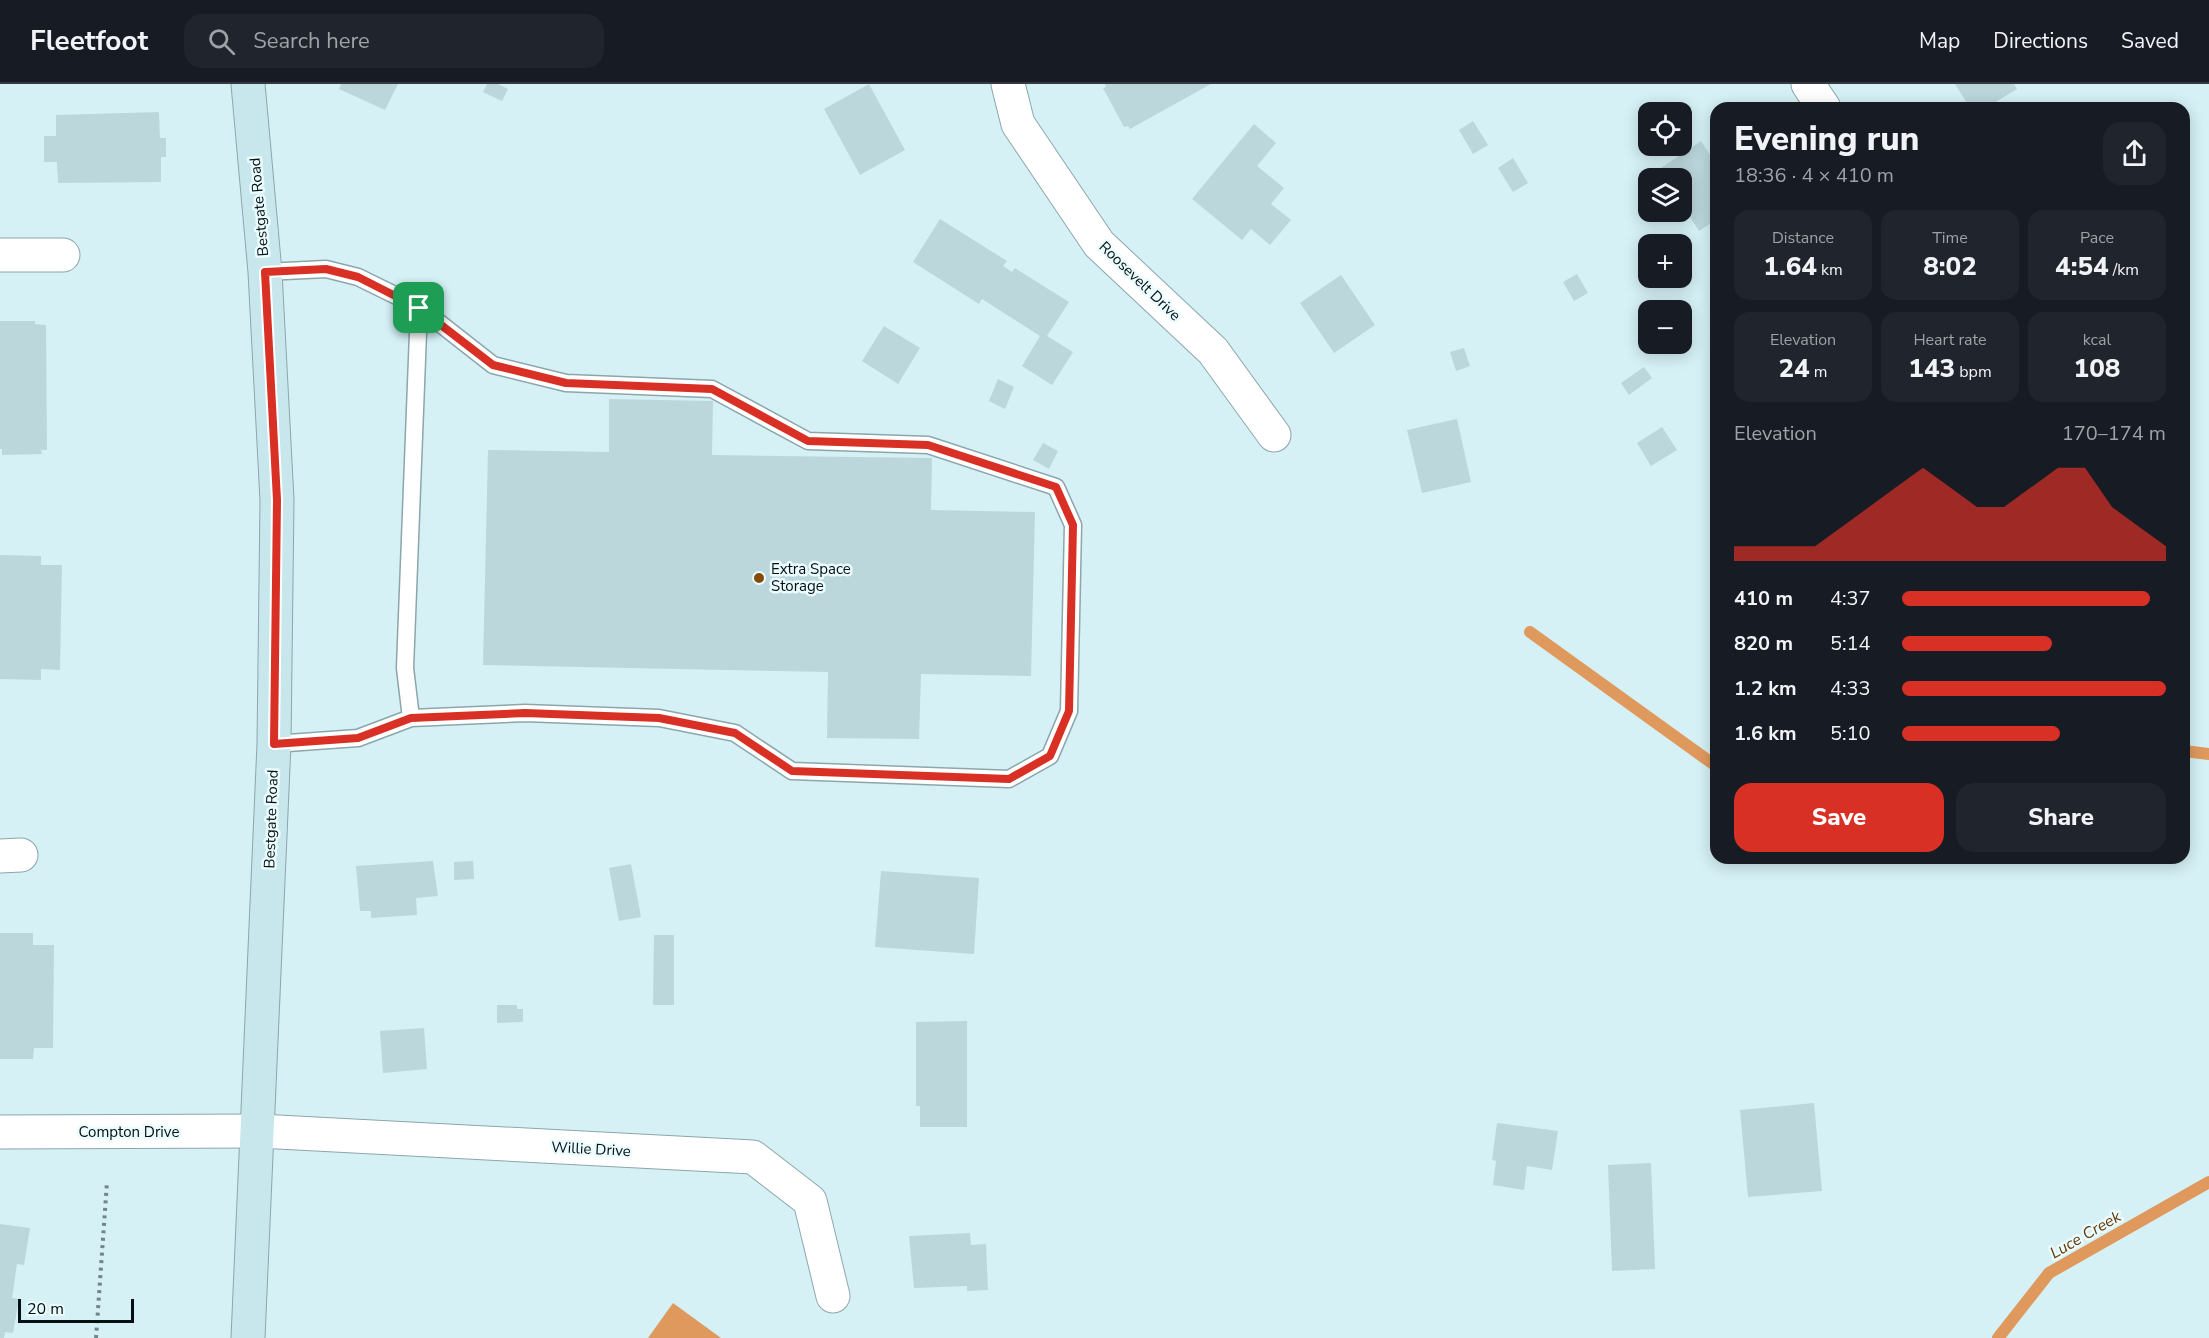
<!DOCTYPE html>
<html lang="en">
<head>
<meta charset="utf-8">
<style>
	body { margin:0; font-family:"Nunito Sans",sans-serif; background:#20242c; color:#f1f3f6; height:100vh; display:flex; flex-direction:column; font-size:22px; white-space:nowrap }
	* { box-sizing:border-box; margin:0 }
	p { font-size:20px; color:#9ea1a6 }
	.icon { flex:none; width:33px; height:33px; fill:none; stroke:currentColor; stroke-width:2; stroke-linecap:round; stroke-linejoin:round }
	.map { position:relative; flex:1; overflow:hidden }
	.side { position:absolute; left:1710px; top:18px; width:480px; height:762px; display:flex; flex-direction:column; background:#171b24; border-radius:18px; box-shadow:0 3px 15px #0003 }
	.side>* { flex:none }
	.fabs { position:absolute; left:1638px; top:18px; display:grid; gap:12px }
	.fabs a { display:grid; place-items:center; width:54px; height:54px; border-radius:12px; background:#171b24; box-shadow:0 3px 15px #0003; font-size:30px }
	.scale { position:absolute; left:18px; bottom:15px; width:116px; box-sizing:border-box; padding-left:6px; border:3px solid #060f11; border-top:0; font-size:16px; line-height:21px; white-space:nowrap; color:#060f11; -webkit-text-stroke:4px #ebfcff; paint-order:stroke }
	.pin { position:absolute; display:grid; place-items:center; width:51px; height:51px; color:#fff; margin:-26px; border-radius:12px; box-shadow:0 3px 9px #0006 }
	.round { display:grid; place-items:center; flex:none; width:63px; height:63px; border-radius:18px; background:#20242c }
	.head { display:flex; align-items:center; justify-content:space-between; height:102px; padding:0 24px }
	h1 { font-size:33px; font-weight:800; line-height:45px }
	.stats { display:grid; grid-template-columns:repeat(3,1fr); gap:9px; height:102px; padding:6px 24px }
	.stats div { display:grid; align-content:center; border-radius:15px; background:#20242c; text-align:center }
	.stats b { font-size:26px; font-weight:800 }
	.stats small { font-size:16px; font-weight:400 }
	.stats p { font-size:16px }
	.chart { height:168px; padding:12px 24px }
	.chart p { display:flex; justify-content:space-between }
	.chart svg { width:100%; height:108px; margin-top:6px; fill:#d93025; opacity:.7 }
	.button { display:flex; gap:12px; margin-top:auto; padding:12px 24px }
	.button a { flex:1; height:69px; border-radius:18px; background:#d93025; color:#fff; font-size:24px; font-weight:800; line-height:69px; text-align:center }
	.button a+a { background:#20242c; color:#f1f3f6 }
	ul { padding:0 24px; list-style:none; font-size:20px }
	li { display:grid; grid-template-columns:96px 72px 1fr; align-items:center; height:45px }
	li i { height:15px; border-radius:8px; background:#d93025 }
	header { display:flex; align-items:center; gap:36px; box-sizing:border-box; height:84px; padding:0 30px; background:#171b24; border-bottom:2px solid #363941 }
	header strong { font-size:28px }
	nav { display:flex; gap:33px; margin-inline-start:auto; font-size:21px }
	.search { width:420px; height:54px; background:#20242c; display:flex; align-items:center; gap:15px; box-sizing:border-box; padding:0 21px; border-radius:18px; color:#9ea1a6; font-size:22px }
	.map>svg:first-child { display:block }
	.water { fill:#df995d }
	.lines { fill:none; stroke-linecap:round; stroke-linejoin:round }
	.stream { stroke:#df995d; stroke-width:12 }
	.building { fill:#bbd7dc }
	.lane-casing { stroke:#8ca6ab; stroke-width:19 }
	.street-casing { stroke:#8ca6ab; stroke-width:35 }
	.secondary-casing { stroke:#8ca6ab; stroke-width:35 }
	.path { stroke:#728588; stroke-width:4; stroke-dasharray:3 4.5; stroke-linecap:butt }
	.lane { stroke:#fff; stroke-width:16 }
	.street { stroke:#fff; stroke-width:33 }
	.secondary { stroke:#c8e7ec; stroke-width:33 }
	.route-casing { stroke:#fff; stroke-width:12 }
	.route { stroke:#d93025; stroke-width:8 }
	.poi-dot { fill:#874b06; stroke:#ebfcff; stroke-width:2 }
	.labels { text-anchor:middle; stroke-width:5; stroke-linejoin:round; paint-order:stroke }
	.street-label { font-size:15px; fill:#060f11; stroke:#ebfcff }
	.poi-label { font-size:15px; fill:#060f11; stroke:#ebfcff; text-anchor:start }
	.water-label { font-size:16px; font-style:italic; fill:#653706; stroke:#ebfcff }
</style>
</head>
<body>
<header>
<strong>Fleetfoot</strong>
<div class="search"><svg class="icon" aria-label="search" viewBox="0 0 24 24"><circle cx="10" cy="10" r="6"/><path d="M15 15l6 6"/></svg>Search here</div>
<nav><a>Map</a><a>Directions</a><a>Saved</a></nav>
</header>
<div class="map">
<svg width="2209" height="1254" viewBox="0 0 2209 1254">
	<rect width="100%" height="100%" fill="#d5f1f6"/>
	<path class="water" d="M673,1219L721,1254H648Z"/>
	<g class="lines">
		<path class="stream" d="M1530,548L1716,682
			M2184,667L2209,670
			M1998,1254L2049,1189L2209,1098"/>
	</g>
	<path class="building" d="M341,0H398L385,26L339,5Z
		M487,0H498L508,5L502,17L483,8Z
		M869,0L905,66L860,91L824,25Z
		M1105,0H1211L1130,45L1128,42L1124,43L1103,4L1106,3Z
		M1955,0H2014L2017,5L1986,24H1970Z
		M159,28L160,54H166V73H161V98L58,99L57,78H44V52H56V31Z
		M1473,37L1488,61L1473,70L1459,46Z
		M1254,40L1276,59L1257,82L1284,104L1271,120L1291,136L1270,161L1251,145L1242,156L1192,115Z
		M1701,57L1716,80V136L1699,147L1682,121V94H1664L1658,86Z
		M1513,74L1528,99L1513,108L1498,84Z
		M940,135L1007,177L1003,182L1012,188L1015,184L1069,218L1047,252L1073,268L1052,301L1022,282L1040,252L982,215L979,220L913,178Z
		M1577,190L1588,209L1574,217L1563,198Z
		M1341,191L1375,241L1334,269L1300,219Z
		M0,237H35V240L46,241L47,366H41L42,370L2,371V365H0Z
		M884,242L920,264L898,300L862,277Z
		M1464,264L1470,282L1456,287L1450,268Z
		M1644,283L1652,294L1629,311L1621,299Z
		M998,295L1014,303L1005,325L989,317Z
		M609,315L713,317L712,371L932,374L931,426L1035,428L1031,592L921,590L919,655L827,654L828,588L483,581L488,366L609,368Z
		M1457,335L1471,398L1422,409L1407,346Z
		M1662,343L1677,366L1651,382L1637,359Z
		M1043,359L1058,367L1049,385L1033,376Z
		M0,471L41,472V481H62L60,586L41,585V596L0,595Z
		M433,777L438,812L416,814L417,831L371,834V827H360L356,782Z
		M473,777L474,795L454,796V778Z
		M631,780L641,833L619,837L609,784Z
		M881,787L979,794L974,870L875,863Z
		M0,849H33V861H54L53,964H34L33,975H0Z
		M654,851H674V921H653Z
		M497,921H517V925H523V938L497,939Z
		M967,937V1043H920V1022H916V938Z
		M424,944L427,985L383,989L380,947Z
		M1814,1019L1822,1107L1748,1113L1740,1026Z
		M1497,1039L1558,1047L1552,1086L1527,1082L1524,1106L1493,1101L1496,1077L1492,1076Z
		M1651,1079L1655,1185L1612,1187L1608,1081Z
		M0,1140L30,1144L24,1181L17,1180L12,1214L19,1215L13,1249L5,1248L4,1254H0Z
		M970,1149L971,1161L986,1160L988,1206L967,1207V1202L914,1204L909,1152Z"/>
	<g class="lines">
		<defs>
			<path id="lane" d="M265,188L326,185L358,193L419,223L405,584L411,634L358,654L274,660
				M411,634L525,629L659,634L735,649L792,687L1009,695L1050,672L1069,627L1073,441L1056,403L928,361L808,357L712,305L566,299L493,281L419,223"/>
			<path id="street" d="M1008,0L1018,40L1099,160L1213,267L1274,351
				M1808,0L1824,24
				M0,171H63
				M0,772L21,771
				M0,1048L259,1047L753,1073L810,1117L833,1212"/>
			<path id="secondary" d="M248,0L265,188L277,416L274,660L248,1254"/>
		</defs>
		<use href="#lane" class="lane-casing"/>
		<use href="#street" class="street-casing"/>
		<use href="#secondary" class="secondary-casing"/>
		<path class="path" d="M96,1254L107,1098"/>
		<use href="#lane" class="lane"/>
		<use href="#street" class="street"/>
		<use href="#secondary" class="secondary"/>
	</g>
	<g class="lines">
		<defs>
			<path id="route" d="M326,185L358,193L419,224L493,281L566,299L712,305L808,357L928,361L1056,403L1073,441L1069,627L1050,672L1009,695L792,687L735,649L659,634L525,629L411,634L358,654L274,660L277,416L265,188Z"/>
		</defs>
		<use href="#route" class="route-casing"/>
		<use href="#route" class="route"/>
	</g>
	<circle class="poi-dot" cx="759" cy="494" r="6"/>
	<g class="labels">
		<g class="street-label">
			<text transform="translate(259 123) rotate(-95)" y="5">Bestgate Road</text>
			<text transform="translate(1140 197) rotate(44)" y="5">Roosevelt Drive</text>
			<text transform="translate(271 735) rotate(-88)" y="5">Bestgate Road</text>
			<text x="129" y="1053">Compton Drive</text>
			<text transform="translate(591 1065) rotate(3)" y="5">Willie Drive</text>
		</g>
		<g class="poi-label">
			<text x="771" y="490">Extra Space<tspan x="771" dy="17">Storage</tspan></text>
		</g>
		<g class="water-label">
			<text transform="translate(2085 1150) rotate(-30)" y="6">Luce Creek</text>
		</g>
	</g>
</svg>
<div class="fabs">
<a><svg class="icon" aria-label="locate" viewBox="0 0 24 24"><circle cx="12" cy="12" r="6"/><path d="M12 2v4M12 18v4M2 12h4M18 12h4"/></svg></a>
<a><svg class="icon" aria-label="layers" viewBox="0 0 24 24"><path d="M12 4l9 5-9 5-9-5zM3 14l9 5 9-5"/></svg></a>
<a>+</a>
<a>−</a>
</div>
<div class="scale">20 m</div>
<div class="pin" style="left:419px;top:224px;background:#1e9e55"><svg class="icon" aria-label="arrive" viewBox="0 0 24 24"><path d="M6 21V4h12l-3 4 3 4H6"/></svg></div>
<section class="side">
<div class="head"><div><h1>Evening run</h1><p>18:36 · 4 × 410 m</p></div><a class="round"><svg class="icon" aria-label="share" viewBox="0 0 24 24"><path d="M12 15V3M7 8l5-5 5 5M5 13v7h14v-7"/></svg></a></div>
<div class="stats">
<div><p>Distance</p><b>1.64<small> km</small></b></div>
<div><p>Time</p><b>8:02</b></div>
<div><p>Pace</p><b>4:54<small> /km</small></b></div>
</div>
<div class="stats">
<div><p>Elevation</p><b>24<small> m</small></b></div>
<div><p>Heart rate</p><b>143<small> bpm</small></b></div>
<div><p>kcal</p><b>108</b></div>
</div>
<div class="chart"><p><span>Elevation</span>170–174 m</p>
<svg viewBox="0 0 160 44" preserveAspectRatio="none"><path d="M0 44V38L10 38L20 38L30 38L40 30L50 22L60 14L70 6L80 14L90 22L100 22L110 14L120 6L130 6L140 22L150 30L160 38V44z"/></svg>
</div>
<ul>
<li><b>410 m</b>4:37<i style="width:94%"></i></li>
<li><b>820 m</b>5:14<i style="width:57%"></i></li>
<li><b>1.2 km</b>4:33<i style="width:100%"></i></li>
<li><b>1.6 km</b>5:10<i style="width:60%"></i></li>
</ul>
<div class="button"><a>Save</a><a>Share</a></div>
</section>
</div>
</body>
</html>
